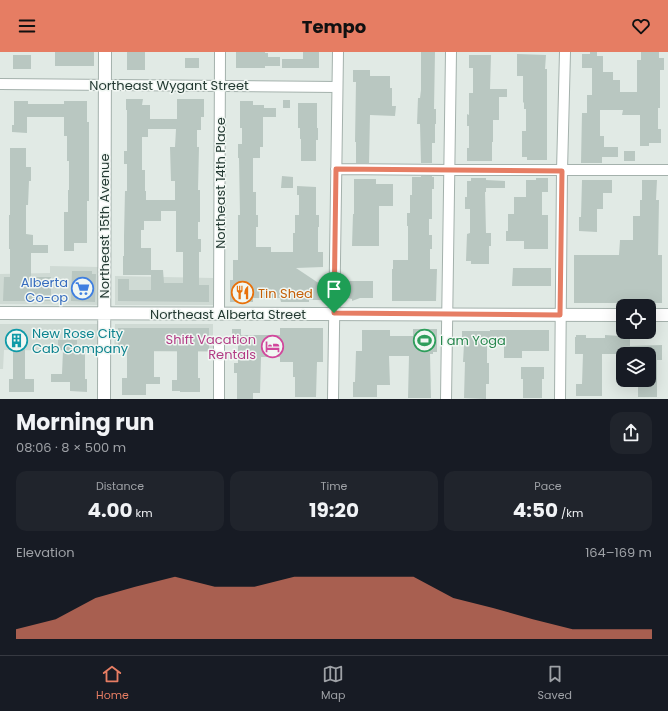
<!DOCTYPE html>
<html lang="en">
<head>
<meta charset="utf-8">
<style>
	body { margin:0; font-family:Poppins,sans-serif; background:#20242c; color:#f1f3f6; height:100vh; display:flex; flex-direction:column; font-size:15px; white-space:nowrap }
	* { box-sizing:border-box; margin:0 }
	p { font-size:13px; color:#9ea1a6 }
	.icon { flex:none; width:22px; height:22px; fill:none; stroke:currentColor; stroke-width:2; stroke-linecap:round; stroke-linejoin:round }
	.map { position:relative; height:347px; overflow:hidden }
	.drawer { display:flex; flex-direction:column; background:#171b24; flex:1 }
	.drawer>* { flex:none }
	.controls { position:absolute; left:616px; top:247px; display:grid; gap:8px }
	.controls a { display:grid; place-items:center; width:40px; height:40px; border-radius:8px; background:#171b24; box-shadow:0 4px 16px #0002; font-size:20px }
	.pin { position:absolute; display:grid; place-items:center; width:34px; height:34px; color:#fff; margin:-41px -17px; border-radius:50% 50% 50% 0; rotate:-45deg; box-shadow:0 0 4px #0007 }
	.pin .icon { rotate:45deg }
	.round { display:grid; place-items:center; flex:none; width:42px; height:42px; border-radius:12px; background:#20242c }
	.head { display:flex; align-items:center; justify-content:space-between; height:68px; padding:0 16px }
	h1 { font-size:22px; font-weight:700; line-height:30px }
	.stats { display:grid; grid-template-columns:repeat(3,1fr); gap:6px; height:68px; padding:4px 16px }
	.stats div { display:grid; align-content:center; border-radius:10px; background:#20242c; text-align:center }
	.stats b { font-size:20px; font-weight:700 }
	.stats small { font-size:11px; font-weight:400 }
	.stats p { font-size:11px }
	.chart { height:112px; padding:8px 16px }
	.chart p { display:flex; justify-content:space-between }
	.chart svg { width:100%; height:72px; margin-top:4px; fill:#e67d63; opacity:.7 }
	header { display:flex; justify-content:space-between; align-items:center; height:52px; padding:0 16px; background:#e67d63; color:#111; font-size:18px; font-weight:700 }
	.menu { display:flex; justify-content:space-around; align-items:center; height:56px; border-top:1px solid #363941; background:#171b24; font-size:11px; color:#9ea1a6 }
	.menu a { display:grid; justify-items:center; gap:2px }
	.menu .current { color:#e67d63 }
	.map>svg:first-child { display:block }
	.built { fill:#cfdad4 }
	.building { fill:#b9c7c1; fill-rule:evenodd }
	.lines { fill:none; stroke-linecap:round; stroke-linejoin:round }
	.minor-casing { stroke:#a4b1ac; stroke-width:12 }
	.tertiary-casing { stroke:#a4b1ac; stroke-width:14 }
	.minor { stroke:#fff; stroke-width:10 }
	.tertiary { stroke:#fff; stroke-width:12 }
	.route-casing { stroke:#fff; stroke-width:8 }
	.route { stroke:#e67d63; stroke-width:5 }
	.labels { text-anchor:middle; stroke-width:3; stroke-linejoin:round; paint-order:stroke }
	.street-label { font-size:13px; fill:#233932; stroke:#f1f7f3 }
	.shop-label { font-size:13px; fill:#366cbe; stroke:#f1f7f3; text-anchor:end }
	.food-label { font-size:13px; fill:#c56008; stroke:#f1f7f3; text-anchor:start }
	.culture-label { font-size:13px; fill:#0d838f; stroke:#f1f7f3; text-anchor:start }
	.hotel-label { font-size:13px; fill:#b23c85; stroke:#f1f7f3; text-anchor:end }
	.leisure-label { font-size:13px; fill:#27864d; stroke:#f1f7f3; text-anchor:start }
</style>
</head>
<body>
<header><svg class="icon" aria-label="menu" viewBox="0 0 24 24"><path d="M4 6h16M4 12h16M4 18h16"/></svg>Tempo<svg class="icon" aria-label="heart" viewBox="0 0 24 24"><path d="M12 20l-8-8c-3-5 5-10 8-4 3-6 11-1 8 4z"/></svg></header>
<div class="map">
<svg width="668" height="347" viewBox="0 0 668 347">
	<rect width="100%" height="100%" fill="#e1eae5"/>
	<path class="built" d="M50,214L98,215V253L0,252V222L50,221Z
		M115,224L213,226V253H115Z
		M0,272H98V299L4,298L3,317H0Z
		M115,272H213V300L114,299Z"/>
	<path class="building" d="M55,0H94V14H55Z
		M127,0H145V18H127Z
		M236,0H265V1H268V5H280V14H265V16H236Z
		M303,0H319V16H282V7H303Z
		M421,0H435L434,57H436V72H435V91H432V111H421L420,72H417L418,46H420L421,38Z
		M590,0H597V4H603V20H613V28H620V40H637V8H641V0H659V6H664V18H660V56H658V77H661V91H649V94H640V63H622L623,58H600V84H604V95H618V105H602V111H581L582,61H587V43H592V16H582V2H590Z
		M517,2L546,3L545,17H547V108H527V105H522V79H526V57H524V51L523,50V24H517Z
		M13,3H31V17H13Z
		M469,3H491L490,37H507V45H499V68H493V90H492V109H467V96H469V74H467V62L469,63V41H473V16H469Z
		M185,6H199V16H185Z
		M353,18H370V24H390V36H392V54H396L395,64L370,63L369,111H356V90H355L356,30H353Z
		M126,47H143L142,53H150V67H177V47H204V65H201V78H197V95H199L198,138H200V170H198V187H201V200H199V233H209V250L118,249V227H129V238H151V223H123V204H124V184L125,139H127V112H124V99H127V58H126ZM148,77H176L175,95H170L171,129H175V148H146V139H145V118H142V85H148ZM161,159H176V200H183V231H164L163,218H151V196H141V178H144V169H161Z
		M283,48H290V56H283Z
		M14,49H28V52H64V49H87V70H89V149H87V191H74V199H64V160H68V138H69V109H67V84H64V65H27V81L12,80V73H14Z
		M240,49H253V53H264V56H276V65H263V95H260V106H253V140H256V163H258V175H256V195H271V200H293V181H295V163H299V143H297V134L316,135V163H319V175H318V200H323V215L296,216L323,234V248H309V250H281L280,246H253V250H230V228H233V208H238V163H240L239,106H238V92H242V76H240Z
		M298,51H317V76H318V88H316V109H301V87H300V76H298Z
		M10,96H26V115H31V129H29L28,153H26V182L33,183V193H48V201H31V225H51V249H3L4,225H10V197H9V163H10Z
		M624,99H635V109H624Z
		M282,124L293,125V136H281Z
		M421,124H432V125H434V137H432V167H429V183H432V197H430V217H437L436,249H392V217H393V208H408V174H407V161H410V143H412V125H421Z
		M471,126H486V128L505,129V136H486V140H485L486,181H491V194H489V212H471V209H466L467,182L470,181V157H465V145H467V129H471Z
		M536,126H548V140H542V163H548V197H524V189H506V179H508V162H514V145H526V128H536Z
		M354,127H376V132H393V154H379V194H352L353,162H354Z
		M582,128H612V141H603V157H597V180L579,179V165H581Z
		M642,128H657L656,148H659L658,203H662V251H574V203H619L620,188H633V164H640V148H642Z
		M513,216H551V234H512Z
		M72,219H92V222H96L95,250L71,249Z
		M348,229H373V246H360L352,249V247L348,246Z
		M118,276H209V299H198V326H200V340H180V339H172V328H177V299H154V325H160V332H146V343H122V326H127V299H118Z
		M280,276H323V310H317L316,345H295V325H293V310H280V305H261L260,341H253V347H237V321H234V311H238V290H232V277H241V283H280Z
		M413,277H437V300H433V302H430L431,346H408L409,304H389L390,333H377V345H353V330H355L356,299H362V278H390V284H413Z
		M490,278H549V299H522V306H504V293H487V311H489V332H486V347L464,346L465,310H463L464,292H462V279H490Z
		M10,279H25V327H34V340H9V327H13V297H10Z
		M620,281L630,282V294L662,293V308H657V345H638V334H649V302H602V344H576V332H582L583,302H575V285H576V283H586V286H605V283L620,284Z
		M58,288H77V301H85V327H87V340L70,339V330H51V322H62L63,298H58Z
		M521,315H544V327H542V346H523V327H521Z"/>
	<g class="lines">
		<defs>
			<path id="minor" d="M0,32L337,35
				M336,117L449,118H668
				M219,262L220,0
				M219,347V293
				M333,347L338,0
				M446,347L451,0
				M560,347L562,119L565,0"/>
			<path id="tertiary" d="M0,261L623,263
				M649,263H668
				M104,347L105,0"/>
		</defs>
		<use href="#minor" class="minor-casing"/>
		<use href="#tertiary" class="tertiary-casing"/>
		<use href="#minor" class="minor"/>
		<use href="#tertiary" class="tertiary"/>
	</g>
	<g class="lines">
		<defs>
			<path id="route" d="M336,117L562,119L560,263L334,261Z"/>
		</defs>
		<use href="#route" class="route-casing"/>
		<use href="#route" class="route"/>
	</g>
	<defs>
		<symbol id="supermarket-ring" viewBox="-11 -11 22 22"><circle r="9.5" fill="#f1f7f3" stroke="#3f7fe0" stroke-width="1.5"/><path d="M-6-5.5h2.5l.6 2H6L4.5 2H-2.5L-4.4-4H-6ZM-1.5 3.2a1.3 1.3 0 1 0 .1 0ZM3 3.2a1.3 1.3 0 1 0 .1 0Z" fill="#3f7fe0"/></symbol>
		<symbol id="restaurant-ring" viewBox="-11 -11 22 22"><circle r="9.5" fill="#f1f7f3" stroke="#e8710a" stroke-width="1.5"/><path d="M-5-6h1v4h1v-4h1v4h1v-4h1v5L-1.5 .5V6h-2V.5L-5-1ZM5-6V6H3V1.5H1.5Q1.5-4 5-6Z" fill="#e8710a"/></symbol>
		<symbol id="building-ring" viewBox="-11 -11 22 22"><circle r="9.5" fill="#f1f7f3" stroke="#0f9aa8" stroke-width="1.5"/><path d="M-4-6H4V6H1V3H-1V6H-4ZM-2.5-4.3h1.7v1.8h-1.7ZM.8-4.3h1.7v1.8H.8ZM-2.5-1h1.7V.8h-1.7ZM.8-1h1.7V.8H.8Z" fill="#0f9aa8"/></symbol>
		<symbol id="stadium-ring" viewBox="-11 -11 22 22"><circle r="9.5" fill="#f1f7f3" stroke="#2e9e5b" stroke-width="1.5"/><path d="M0-5a6.5 5 0 1 0 0 10a6.5 5 0 1 0 0-10ZM-3.5-1.8h7v3.6h-7Z" fill="#2e9e5b"/></symbol>
		<symbol id="hotel-ring" viewBox="-11 -11 22 22"><circle r="9.5" fill="#f1f7f3" stroke="#d1479c" stroke-width="1.5"/><path d="M-6-4.5h1.5V1H6V5H4.5V3h-9V5H-6ZM-4 0a1.8 1.8 0 1 1 3.6 0ZM.5 0V-2.5h3Q6-2.5 6 0Z" fill="#d1479c"/></symbol>
	</defs>
	<g fill-rule="evenodd">
		<use href="#supermarket-ring" x="70" y="224" width="25" height="25"/>
		<use href="#restaurant-ring" x="230" y="228" width="25" height="25"/>
		<use href="#building-ring" x="4" y="276" width="25" height="25"/>
		<use href="#stadium-ring" x="412" y="276" width="25" height="25"/>
		<use href="#hotel-ring" x="260" y="282" width="25" height="25"/>
	</g>
	<g class="labels">
		<g class="street-label">
			<text x="169" y="38">Northeast Wygant Street</text>
			<text transform="translate(220 131) rotate(-90)" y="5">Northeast 14th Place</text>
			<text transform="translate(104 174) rotate(-90)" y="5">Northeast 15th Avenue</text>
			<text x="228" y="267">Northeast Alberta Street</text>
		</g>
		<g class="shop-label">
			<text x="68" y="235">Alberta<tspan x="68" dy="15">Co-op</tspan></text>
		</g>
		<g class="food-label">
			<text x="258" y="246">Tin Shed</text>
		</g>
		<g class="culture-label">
			<text x="32" y="286">New Rose City<tspan x="32" dy="15">Cab Company</tspan></text>
		</g>
		<g class="hotel-label">
			<text x="256" y="292">Shift Vacation<tspan x="256" dy="15">Rentals</tspan></text>
		</g>
		<g class="leisure-label">
			<text x="440" y="293">I am Yoga</text>
		</g>
	</g>
</svg>
<div class="controls">
<a><svg class="icon" aria-label="locate" viewBox="0 0 24 24"><circle cx="12" cy="12" r="6"/><path d="M12 2v4M12 18v4M2 12h4M18 12h4"/></svg></a>
<a><svg class="icon" aria-label="layers" viewBox="0 0 24 24"><path d="M12 4l9 5-9 5-9-5zM3 14l9 5 9-5"/></svg></a>
</div>
<div class="pin" style="left:334px;top:261px;background:#1e9e55"><svg class="icon" aria-label="arrive" viewBox="0 0 24 24"><path d="M6 21V4h12l-3 4 3 4H6"/></svg></div>
</div>
<section class="drawer">
<div class="head"><div><h1>Morning run</h1><p>08:06 · 8 × 500 m</p></div><a class="round"><svg class="icon" aria-label="share" viewBox="0 0 24 24"><path d="M12 15V3M7 8l5-5 5 5M5 13v7h14v-7"/></svg></a></div>
<div class="stats">
<div><p>Distance</p><b>4.00<small> km</small></b></div>
<div><p>Time</p><b>19:20</b></div>
<div><p>Pace</p><b>4:50<small> /km</small></b></div>
</div>
<div class="chart"><p><span>Elevation</span>164–169 m</p>
<svg viewBox="0 0 160 44" preserveAspectRatio="none"><path d="M0 44V38L10 32L20 19L30 12L40 6L50 12L60 12L70 6L80 6L90 6L100 6L110 19L120 25L130 32L140 38L150 38L160 38V44z"/></svg>
</div>
</section>
<nav class="menu">
<a class="current"><svg class="icon" aria-label="home" viewBox="0 0 24 24"><path d="M3 11l9-7 9 7M6 9v11h12V9"/></svg>Home</a>
<a><svg class="icon" aria-label="map" viewBox="0 0 24 24"><path d="M3 6l6-2 6 2 6-2v14l-6 2-6-2-6 2zM9 4v14M15 6v14"/></svg>Map</a>
<a><svg class="icon" aria-label="saved" viewBox="0 0 24 24"><path d="M7 4h10v16l-5-4-5 4z"/></svg>Saved</a>
</nav>
</body>
</html>
